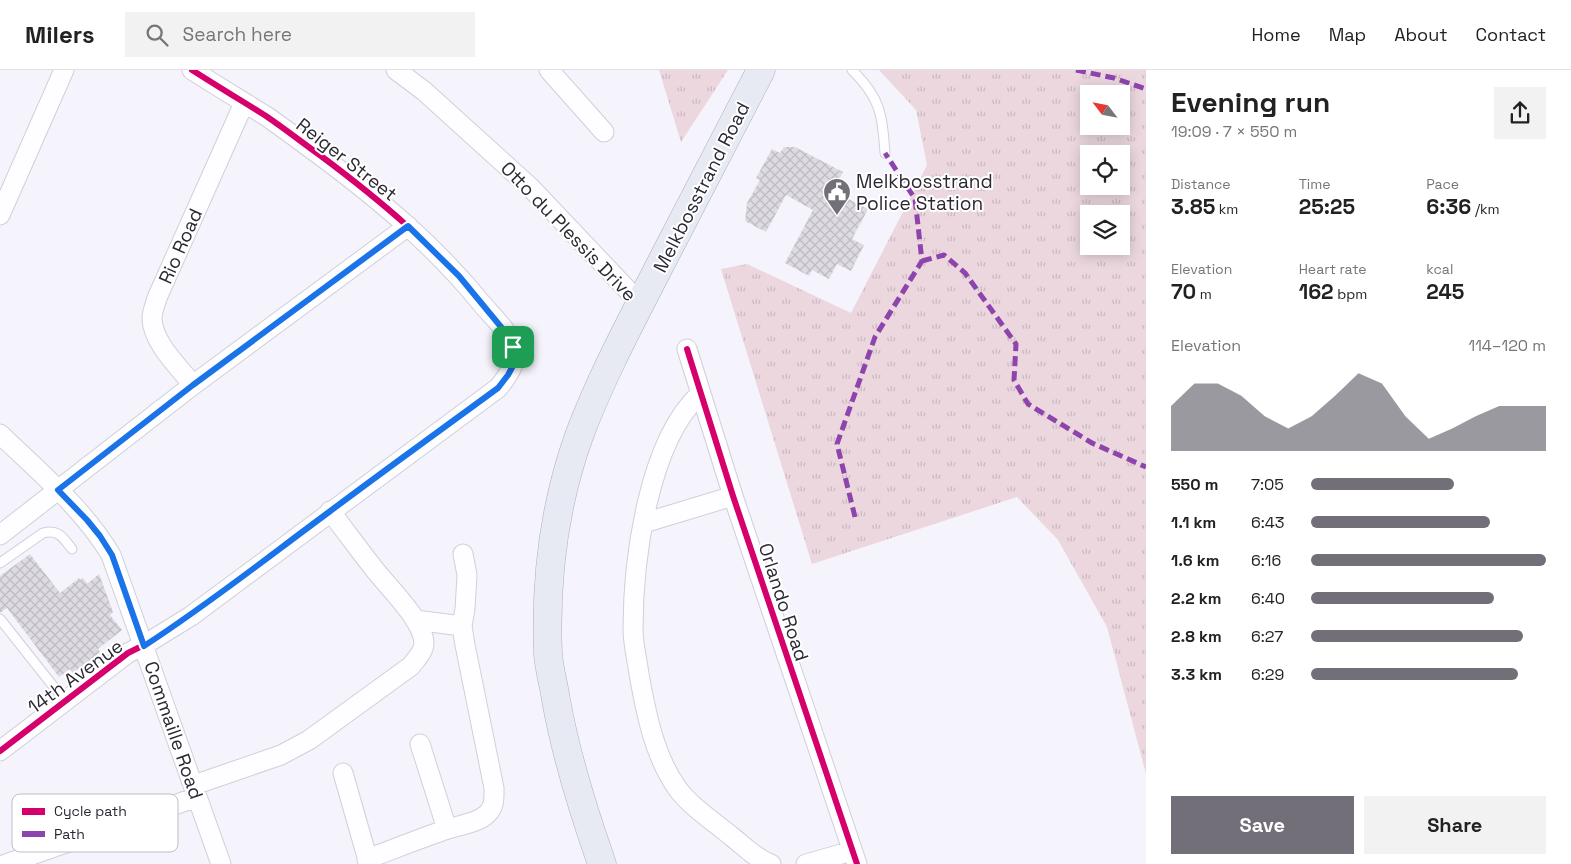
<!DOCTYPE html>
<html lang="en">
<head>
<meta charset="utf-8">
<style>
	body { margin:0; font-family:"Space Grotesk",sans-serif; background:#f2f2f2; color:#222; height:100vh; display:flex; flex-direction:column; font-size:19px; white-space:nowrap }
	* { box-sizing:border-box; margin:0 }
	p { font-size:16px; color:#767676 }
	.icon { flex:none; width:28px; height:28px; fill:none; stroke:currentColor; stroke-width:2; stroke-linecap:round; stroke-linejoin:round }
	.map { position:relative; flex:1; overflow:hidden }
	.panel { display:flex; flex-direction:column; background:#fff; width:425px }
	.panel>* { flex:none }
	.needle { width:32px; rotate:302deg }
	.fabs { position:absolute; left:1080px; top:15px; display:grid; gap:10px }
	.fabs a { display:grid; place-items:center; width:50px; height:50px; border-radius:0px; background:#fff; box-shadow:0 2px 12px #0003; font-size:25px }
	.pin { position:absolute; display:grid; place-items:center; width:42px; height:42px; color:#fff; margin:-21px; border-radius:10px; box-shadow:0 2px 8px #0006 }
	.round { display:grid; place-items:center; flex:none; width:52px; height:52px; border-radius:0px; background:#f2f2f2 }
	.overview { display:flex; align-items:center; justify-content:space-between; height:85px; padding:0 25px }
	h1 { font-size:28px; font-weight:700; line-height:38px }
	.metrics { display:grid; grid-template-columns:repeat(3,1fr); gap:8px; height:85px; padding:5px 25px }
	.metrics div { display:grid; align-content:center }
	.metrics b { font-size:21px; font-weight:700 }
	.metrics small { font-size:14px; font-weight:400 }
	.metrics p { font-size:14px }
	.chart { height:140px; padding:10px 25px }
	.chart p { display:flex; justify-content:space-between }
	.chart svg { width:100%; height:90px; margin-top:5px; fill:#726f79; opacity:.7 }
	.button { display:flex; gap:10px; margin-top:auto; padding:10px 25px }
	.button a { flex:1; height:58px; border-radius:0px; background:#726f79; color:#fff; font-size:20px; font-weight:700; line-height:58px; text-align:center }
	.button a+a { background:#f2f2f2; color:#222 }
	ul { padding:0 25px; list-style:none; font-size:16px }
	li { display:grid; grid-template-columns:80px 60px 1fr; align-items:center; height:38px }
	li i { height:12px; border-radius:6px; background:#726f79 }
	header { display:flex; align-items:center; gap:30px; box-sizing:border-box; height:70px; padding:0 25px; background:#fff; border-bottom:1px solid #e0e0e0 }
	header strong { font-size:24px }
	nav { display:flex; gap:28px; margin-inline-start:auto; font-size:18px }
	.search { width:350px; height:45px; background:#f2f2f2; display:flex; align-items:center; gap:12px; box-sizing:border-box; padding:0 18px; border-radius:0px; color:#767676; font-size:19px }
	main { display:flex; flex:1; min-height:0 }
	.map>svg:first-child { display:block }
	.grass { fill:url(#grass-tufts); fill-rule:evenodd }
	.building { fill:url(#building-cross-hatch) }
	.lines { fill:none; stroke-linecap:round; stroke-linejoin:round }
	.lane-casing { stroke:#d1cfd7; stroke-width:11 }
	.street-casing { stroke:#d1cfd7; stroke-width:21 }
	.primary-casing { stroke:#abafc0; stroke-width:29 }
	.lane { stroke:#fefdff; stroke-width:9 }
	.street { stroke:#fefdff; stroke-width:19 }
	.primary { stroke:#e7eaf3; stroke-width:28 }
	.quiet { stroke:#8e44ad; stroke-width:5; stroke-dasharray:10 5; stroke-linecap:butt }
	.cycleway-casing { stroke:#fff; stroke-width:9 }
	.cycleway { stroke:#d6006c; stroke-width:6 }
	.route-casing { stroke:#fff; stroke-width:10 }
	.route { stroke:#1a73e8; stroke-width:6 }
	.labels { text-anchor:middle; stroke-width:4; stroke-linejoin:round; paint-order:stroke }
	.street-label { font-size:19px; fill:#2b2832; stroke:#fff }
	.poi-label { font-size:19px; fill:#2b2832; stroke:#fff; text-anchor:start }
	.key { fill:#fff; stroke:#bfbec2; stroke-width:1 }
	.key-label { font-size:14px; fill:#2b2832 }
</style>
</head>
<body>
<header>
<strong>Milers</strong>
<div class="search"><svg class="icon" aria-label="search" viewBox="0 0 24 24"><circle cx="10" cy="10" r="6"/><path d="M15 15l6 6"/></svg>Search here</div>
<nav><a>Home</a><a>Map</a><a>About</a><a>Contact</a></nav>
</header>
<main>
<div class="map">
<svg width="1146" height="794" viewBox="0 0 1146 794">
	<defs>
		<pattern id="grass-tufts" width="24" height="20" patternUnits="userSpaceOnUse" patternTransform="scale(1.25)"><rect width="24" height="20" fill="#ecd7df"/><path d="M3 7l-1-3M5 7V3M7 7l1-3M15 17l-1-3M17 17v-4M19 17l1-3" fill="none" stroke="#cbb9c0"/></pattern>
		<pattern id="building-cross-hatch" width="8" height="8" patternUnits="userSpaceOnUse" patternTransform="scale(1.25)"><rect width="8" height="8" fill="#dedae1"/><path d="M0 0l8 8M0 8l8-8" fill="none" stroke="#bfbbc2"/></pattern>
	</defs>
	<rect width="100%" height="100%" fill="#f5f4fc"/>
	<path class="grass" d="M659,0H728L681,72Z
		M879,0H1146V704L1107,557L1058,470L1017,427L812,494L721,199L747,194L851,243L927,95L916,40ZM1089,24H1121V56H1089ZM1089,84H1121V116H1089ZM1089,144H1121V176H1089Z"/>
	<path class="building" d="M784,77H795L843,102L833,121L868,139L852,169L864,175L851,201L837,194L829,209L812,200L809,206L785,193L813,140L786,125L766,162L745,151L747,133L760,110L756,108L772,79L780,83Z
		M30,484L60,523L79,508L80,510L83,508L87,514L99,504L113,542L110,545L122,560L98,579L100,582L73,603L70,599L59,607L7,538L0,543V506Z"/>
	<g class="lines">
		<defs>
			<path id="lane" d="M852,0C881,28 882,45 885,83
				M0,493L43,463C59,459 63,468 72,479
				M0,549L65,631"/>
			<path id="street" d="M396,0L424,21L530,117L640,233
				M549,0L604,62
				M0,145L64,0
				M687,279L733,426L857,794
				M193,315C179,297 152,272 152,248C152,242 155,235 157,228L244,33
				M700,324C648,372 633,491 633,559C633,574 637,589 639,604C646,643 654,685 677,718C691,737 713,751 731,766C743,775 756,789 771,794
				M0,364C39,402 83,438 111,485L221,794
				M644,453L733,426
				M0,465L193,315L408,156
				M415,550L462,556
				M420,674L447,759
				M0,681L128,583L144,575L191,546L498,318C508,306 517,294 513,277C509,261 493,247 482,234C436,177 380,130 321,86C303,73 285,59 266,46C242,31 217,16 192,0
				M343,703L369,794
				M194,715L281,685L309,670L411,596C416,589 424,582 424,573C423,550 389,518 375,500C359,480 345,460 330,441
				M367,789C394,779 421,768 448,759C460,755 478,753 487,744C495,736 494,728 494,718L465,575L462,556L465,539L467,505L463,484
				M6,794L197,727
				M806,794L852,781"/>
			<path id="primary" d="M602,794C583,740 566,686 556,630C554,615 549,599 548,584C545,510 554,436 579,366C601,307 632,250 661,193C694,129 728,64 761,0"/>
		</defs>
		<use href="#lane" class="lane-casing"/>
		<use href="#street" class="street-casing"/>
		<use href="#primary" class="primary-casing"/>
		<use href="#lane" class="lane"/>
		<use href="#street" class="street"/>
		<use href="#primary" class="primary"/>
		<path class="quiet" d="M1076,0L1114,8L1146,19
			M922,191L944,185L965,203L1016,274L1014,310L1028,334L1092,373L1146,397
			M855,447L837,374L875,267L922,191L915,129L885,83"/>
		<defs>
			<path id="cycleway" d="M687,279L733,426L857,794
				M0,681L128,583L144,575L191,546L498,318C508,306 517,294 513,277C509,261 493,247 482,234C436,177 380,130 321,86C303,73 285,59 266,46C242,31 217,16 192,0"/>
		</defs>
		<use href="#cycleway" class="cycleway-casing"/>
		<use href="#cycleway" class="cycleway"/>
	</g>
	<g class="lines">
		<defs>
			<path id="route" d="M408,156L459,206L506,263L513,277L514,294L508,305L498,318C442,359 385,400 329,442C268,487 209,534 144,576L112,485L100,466L87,450L58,420L193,315Z"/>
		</defs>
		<use href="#route" class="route-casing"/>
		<use href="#route" class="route"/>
	</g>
	<defs>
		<symbol id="civic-pin" viewBox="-11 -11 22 30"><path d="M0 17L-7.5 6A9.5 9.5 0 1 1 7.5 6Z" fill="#726f79" stroke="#fff"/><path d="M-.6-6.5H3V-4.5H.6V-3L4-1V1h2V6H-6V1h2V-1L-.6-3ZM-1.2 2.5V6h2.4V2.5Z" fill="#fff"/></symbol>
	</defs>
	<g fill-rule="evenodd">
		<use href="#civic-pin" x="821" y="106" width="32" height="43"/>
	</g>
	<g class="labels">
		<g class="street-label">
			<text transform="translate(347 89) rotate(38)" y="7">Reiger Street</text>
			<text transform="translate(701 117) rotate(-63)" y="7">Melkbosstrand Road</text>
			<text transform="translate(569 161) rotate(46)" y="7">Otto du Plessis Drive</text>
			<text transform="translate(180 176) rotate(-66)" y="7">Rio Road</text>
			<text transform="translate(784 532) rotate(72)" y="7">Orlando Road</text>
			<text transform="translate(75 606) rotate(-36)" y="7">14th Avenue</text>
			<text transform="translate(174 660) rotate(71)" y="7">Commaille Road</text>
		</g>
		<g class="poi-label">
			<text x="856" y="118">Melkbosstrand<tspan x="856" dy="22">Police Station</tspan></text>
		</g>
	</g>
	<rect x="12" y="724" width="166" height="58" rx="8" class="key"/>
	<rect x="22" y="738" width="23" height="7" fill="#d6006c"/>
	<rect x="22" y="761" width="23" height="6" fill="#8e44ad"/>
	<g class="key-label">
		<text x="54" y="746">Cycle path</text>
		<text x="54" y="769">Path</text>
	</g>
</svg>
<div class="fabs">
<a><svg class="needle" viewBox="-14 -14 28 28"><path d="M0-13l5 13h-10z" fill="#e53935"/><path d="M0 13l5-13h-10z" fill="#767676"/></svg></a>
<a><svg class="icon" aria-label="locate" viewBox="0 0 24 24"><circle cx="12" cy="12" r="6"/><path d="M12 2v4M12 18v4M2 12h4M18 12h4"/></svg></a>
<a><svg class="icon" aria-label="layers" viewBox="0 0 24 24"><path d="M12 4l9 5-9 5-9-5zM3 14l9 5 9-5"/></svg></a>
</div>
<div class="pin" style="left:513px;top:277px;background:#1e9e55"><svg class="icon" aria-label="arrive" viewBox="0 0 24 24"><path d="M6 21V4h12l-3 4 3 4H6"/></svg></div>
</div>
<section class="panel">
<div class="overview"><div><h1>Evening run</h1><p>19:09 · 7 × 550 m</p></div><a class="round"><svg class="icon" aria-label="share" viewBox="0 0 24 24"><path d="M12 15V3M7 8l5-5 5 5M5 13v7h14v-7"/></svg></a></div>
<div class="metrics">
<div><p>Distance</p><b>3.85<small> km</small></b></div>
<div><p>Time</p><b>25:25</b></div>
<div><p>Pace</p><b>6:36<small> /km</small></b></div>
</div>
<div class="metrics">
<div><p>Elevation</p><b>70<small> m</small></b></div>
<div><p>Heart rate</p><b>162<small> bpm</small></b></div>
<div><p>kcal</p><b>245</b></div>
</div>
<div class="chart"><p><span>Elevation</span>114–120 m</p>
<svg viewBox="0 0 160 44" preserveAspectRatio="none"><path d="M0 44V22L10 11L20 11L30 17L40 27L50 33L60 27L70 17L80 6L90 11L100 27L110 38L120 33L130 27L140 22L150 22L160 22V44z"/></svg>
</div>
<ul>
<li><b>550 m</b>7:05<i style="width:61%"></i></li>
<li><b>1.1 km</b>6:43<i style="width:76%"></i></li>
<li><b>1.6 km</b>6:16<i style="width:100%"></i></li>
<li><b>2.2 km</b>6:40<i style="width:78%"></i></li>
<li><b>2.8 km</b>6:27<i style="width:90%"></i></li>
<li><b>3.3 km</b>6:29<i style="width:88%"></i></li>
</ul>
<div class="button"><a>Save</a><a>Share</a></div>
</section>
</main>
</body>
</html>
